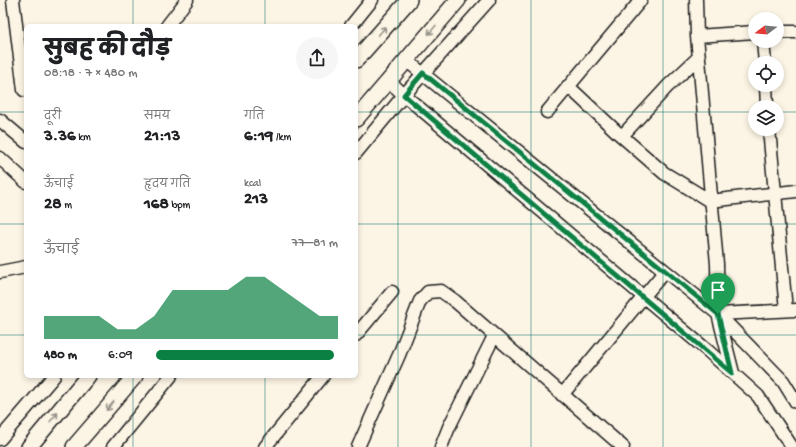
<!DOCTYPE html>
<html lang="hi">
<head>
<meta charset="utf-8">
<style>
	body { margin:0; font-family:"Gochi Hand","Playpen Sans Deva",sans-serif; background:#f6f6f6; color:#202124; height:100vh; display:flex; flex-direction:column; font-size:15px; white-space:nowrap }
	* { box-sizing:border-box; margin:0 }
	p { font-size:13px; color:#757577 }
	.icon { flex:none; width:22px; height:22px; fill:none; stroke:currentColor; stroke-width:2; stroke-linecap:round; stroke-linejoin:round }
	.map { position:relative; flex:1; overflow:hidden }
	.side { position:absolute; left:24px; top:24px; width:334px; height:354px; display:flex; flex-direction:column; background:#fff; border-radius:6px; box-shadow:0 2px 6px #0003 }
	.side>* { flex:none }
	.needle { width:26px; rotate:254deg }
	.buttons { position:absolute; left:748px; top:12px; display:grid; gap:8px }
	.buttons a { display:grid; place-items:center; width:36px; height:36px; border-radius:50%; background:#fff; box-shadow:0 2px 6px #0003; font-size:20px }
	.pin { position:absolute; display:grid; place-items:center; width:34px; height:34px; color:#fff; margin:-41px -17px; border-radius:50% 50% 50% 0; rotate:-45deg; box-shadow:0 0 4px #0007 }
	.pin .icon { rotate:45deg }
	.round { display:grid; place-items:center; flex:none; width:42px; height:42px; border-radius:21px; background:#f6f6f6 }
	.summary { display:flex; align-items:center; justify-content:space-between; height:68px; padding:0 20px }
	h1 { font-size:22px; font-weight:800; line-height:30px }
	.figures { display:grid; grid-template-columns:repeat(3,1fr); gap:6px; height:68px; padding:4px 20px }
	.figures div { display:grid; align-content:center }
	.figures b { font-size:17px; font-weight:800 }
	.figures small { font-size:11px; font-weight:400 }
	.figures p { font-size:11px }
	.chart { height:112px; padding:8px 20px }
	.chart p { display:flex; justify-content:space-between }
	.chart svg { width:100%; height:72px; margin-top:4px; fill:#0b8043; opacity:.7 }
	ul { padding:0 20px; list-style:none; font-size:13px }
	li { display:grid; grid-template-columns:64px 48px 1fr; align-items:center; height:30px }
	li i { height:10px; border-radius:5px; background:#0b8043 }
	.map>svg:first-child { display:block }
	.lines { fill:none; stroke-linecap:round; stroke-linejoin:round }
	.minor-casing { stroke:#1c1c1c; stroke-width:15 }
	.major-casing { stroke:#1c1c1c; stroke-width:18 }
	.minor { stroke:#fcf5e5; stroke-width:12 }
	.major { stroke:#fcf5e5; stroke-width:15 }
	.oneway { stroke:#97938b }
	.route-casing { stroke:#fff; stroke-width:8 }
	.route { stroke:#0b8043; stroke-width:5 }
	.grid { fill:none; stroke:#0f766e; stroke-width:1; stroke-opacity:0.55 }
</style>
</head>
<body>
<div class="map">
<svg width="796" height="447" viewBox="0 0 796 447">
	<rect width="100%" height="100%" fill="#fcf5e5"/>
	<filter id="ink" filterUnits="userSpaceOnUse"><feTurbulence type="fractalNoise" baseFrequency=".025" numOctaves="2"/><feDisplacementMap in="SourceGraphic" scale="8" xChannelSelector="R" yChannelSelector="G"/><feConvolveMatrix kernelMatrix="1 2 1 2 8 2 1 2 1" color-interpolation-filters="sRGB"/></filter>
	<g filter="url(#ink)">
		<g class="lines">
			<defs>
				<path id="minor" d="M13,0L24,90
					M696,0L697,36L717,264L718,314L733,373
					M167,26L187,0
					M351,26L372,0
					M777,32H796
					M697,36L755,32
					M763,41L765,63
					M406,60L718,314L783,381L796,402
					M389,81L404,95L708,351L758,396L792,447
					M766,85L767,107
					M568,86L617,132L664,173L710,201L796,191
					M547,112L641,0
					M0,120L26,142
					M769,129L786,310
					M622,136L668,86L699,57
					M356,153L404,95L489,0
					M0,158L26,182
					M0,272L26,267
					M718,314L796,310
					M356,335L392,292
					M562,395L665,271
					M0,439L54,376
					M113,447L171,376
					M265,447L323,376
					M358,447L399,355L420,301L428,292L441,291L455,301L623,447
					M441,447L449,427L494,336"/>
				<path id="major" d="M356,60L409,0
					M356,119L458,0
					M29,447L88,376
					M74,447L135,376"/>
			</defs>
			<use href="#minor" class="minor-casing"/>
			<use href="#major" class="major-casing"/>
			<use href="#minor" class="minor"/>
			<use href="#major" class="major"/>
		</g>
		<defs><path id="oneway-shaft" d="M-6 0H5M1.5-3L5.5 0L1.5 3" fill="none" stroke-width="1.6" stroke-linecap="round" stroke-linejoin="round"/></defs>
		<g class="oneway">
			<use href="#oneway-shaft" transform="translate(432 30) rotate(131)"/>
			<use href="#oneway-shaft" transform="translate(382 31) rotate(-49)"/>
			<use href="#oneway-shaft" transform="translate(110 406) rotate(131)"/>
			<use href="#oneway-shaft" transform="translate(54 417) rotate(-50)"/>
		</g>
	</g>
	<g class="lines" filter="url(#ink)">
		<defs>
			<path id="route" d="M423,73L718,314L732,373L404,95Z"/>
		</defs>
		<use href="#route" class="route-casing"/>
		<use href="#route" class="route"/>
	</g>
	<path class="grid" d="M133,0V26M265,0V26M398,0V447M531,0V447M663,0V447M0,112H26M356,112H755M777,112H796M0,224H26M356,224H796M0,335H26M356,335H796M133,376V447M265,376V447"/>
</svg>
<div class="buttons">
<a><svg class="needle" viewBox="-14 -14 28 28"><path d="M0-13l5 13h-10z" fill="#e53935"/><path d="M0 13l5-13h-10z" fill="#757577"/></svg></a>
<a><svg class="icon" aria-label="locate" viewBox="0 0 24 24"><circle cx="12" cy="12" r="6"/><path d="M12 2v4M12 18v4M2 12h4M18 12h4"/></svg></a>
<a><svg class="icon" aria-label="layers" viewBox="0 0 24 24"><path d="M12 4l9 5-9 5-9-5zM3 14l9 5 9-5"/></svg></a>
</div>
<div class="pin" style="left:718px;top:314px;background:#1e9e55"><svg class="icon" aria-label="arrive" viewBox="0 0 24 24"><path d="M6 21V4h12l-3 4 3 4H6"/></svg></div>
<section class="side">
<div class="summary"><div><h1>सुबह की दौड़</h1><p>08:18 · 7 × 480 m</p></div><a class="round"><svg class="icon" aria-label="share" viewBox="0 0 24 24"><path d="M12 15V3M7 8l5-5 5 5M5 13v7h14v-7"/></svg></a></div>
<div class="figures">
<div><p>दूरी</p><b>3.36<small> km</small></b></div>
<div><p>समय</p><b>21:13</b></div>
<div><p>गति</p><b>6:19<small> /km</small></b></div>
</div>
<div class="figures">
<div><p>ऊँचाई</p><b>28<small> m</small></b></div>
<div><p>हृदय गति</p><b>168<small> bpm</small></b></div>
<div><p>kcal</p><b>213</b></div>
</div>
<div class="chart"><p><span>ऊँचाई</span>77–81 m</p>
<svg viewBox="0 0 160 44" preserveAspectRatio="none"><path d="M0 44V30L10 30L20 30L30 30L40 38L50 38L60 30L70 14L80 14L90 14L100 14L110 6L120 6L130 14L140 22L150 30L160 30V44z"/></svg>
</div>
<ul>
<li><b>480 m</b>6:09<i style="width:98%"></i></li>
</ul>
</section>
</div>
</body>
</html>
